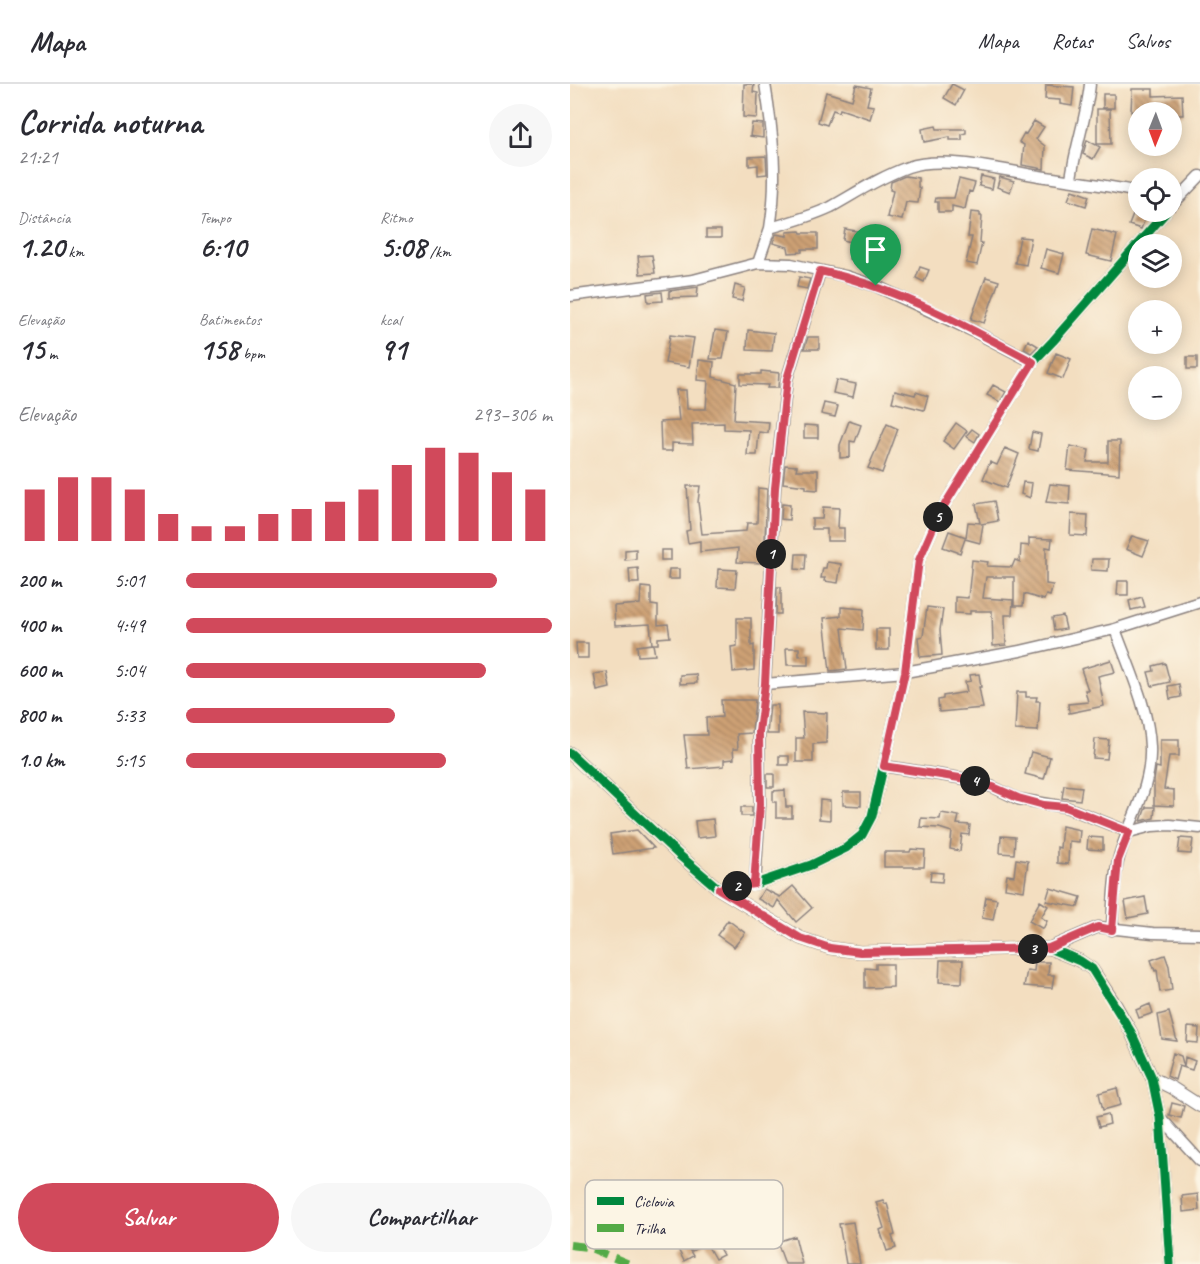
<!DOCTYPE html>
<html lang="pt">
<head>
<meta charset="utf-8">
<style>
	body { margin:0; font-family:Caveat,sans-serif; background:#f7f7f7; color:#2b2b33; height:100vh; display:flex; flex-direction:column; font-size:22px; white-space:nowrap }
	* { box-sizing:border-box; margin:0 }
	p { font-size:20px; color:#7c7c81 }
	.icon { flex:none; width:33px; height:33px; fill:none; stroke:currentColor; stroke-width:2; stroke-linecap:round; stroke-linejoin:round }
	.map { position:relative; flex:1; overflow:hidden }
	.sheet { display:flex; flex-direction:column; background:#fff; width:570px }
	.sheet>* { flex:none }
	.needle { width:39px; rotate:181deg }
	.controls { position:absolute; left:558px; top:18px; display:grid; gap:12px }
	.controls a { display:grid; place-items:center; width:54px; height:54px; border-radius:50%; background:#fff; box-shadow:0 3px 15px #0003; font-size:30px }
	.pin { position:absolute; display:grid; place-items:center; width:51px; height:51px; color:#fff; margin:-62px -26px; border-radius:50% 50% 50% 0; rotate:-45deg; box-shadow:0 0 6px #0007 }
	.pin .icon { rotate:45deg }
	.km { position:absolute; width:30px; height:30px; margin:-15px; border-radius:50%; background:#222; color:#fff; font-size:16px; line-height:30px; text-align:center }
	.round { display:grid; place-items:center; flex:none; width:63px; height:63px; border-radius:32px; background:#f7f7f7 }
	.head { display:flex; align-items:center; justify-content:space-between; height:102px; padding:0 18px }
	h1 { font-size:33px; font-weight:700; line-height:45px }
	.stats { display:grid; grid-template-columns:repeat(3,1fr); gap:9px; height:102px; padding:6px 18px }
	.stats div { display:grid; align-content:center }
	.stats b { font-size:30px; font-weight:700 }
	.stats small { font-size:16px; font-weight:400 }
	.stats p { font-size:16px }
	.chart { height:168px; padding:12px 18px }
	.chart p { display:flex; justify-content:space-between }
	.chart svg { width:100%; height:108px; margin-top:6px; stroke:#d1495b; stroke-width:6 }
	.action { display:flex; gap:12px; margin-top:auto; padding:12px 18px }
	.action a { flex:1; height:69px; border-radius:36px; background:#d1495b; color:#fff; font-size:24px; font-weight:700; line-height:69px; text-align:center }
	.action a+a { background:#f7f7f7; color:#2b2b33 }
	ul { padding:0 18px; list-style:none; font-size:20px }
	li { display:grid; grid-template-columns:96px 72px 1fr; align-items:center; height:45px }
	li i { height:15px; border-radius:8px; background:#d1495b }
	header { display:flex; align-items:center; gap:36px; box-sizing:border-box; height:84px; padding:0 30px; background:#fff; border-bottom:2px solid #e1e1e2 }
	header strong { font-size:28px }
	nav { display:flex; gap:33px; margin-inline-start:auto; font-size:21px }
	main { display:flex; flex:1; min-height:0 }
	.map>svg:first-child { display:block }
	.building { fill:url(#building-back-hatch) }
	.lines { fill:none; stroke-linecap:round; stroke-linejoin:round }
	.minor-casing { stroke:#8a807e; stroke-width:13 }
	.tertiary-casing { stroke:#8a807e; stroke-width:14 }
	.minor { stroke:#fff; stroke-width:10 }
	.tertiary { stroke:#fff; stroke-width:12 }
	.quiet { stroke:#53aa46; stroke-width:8; stroke-dasharray:15 8; stroke-linecap:butt }
	.cycleway-casing { stroke:#fcf5e5; stroke-width:13 }
	.cycleway { stroke:#00873e; stroke-width:9 }
	.route-casing { stroke:#fff; stroke-width:12 }
	.route { stroke:#d1495b; stroke-width:8 }
	.key { fill:#fcf5e5; stroke:#bbb6b2; stroke-width:1.5 }
	.key-label { font-size:16px; fill:#22223b }
</style>
</head>
<body>
<header>
<strong>Mapa</strong>
<nav><a>Mapa</a><a>Rotas</a><a>Salvos</a></nav>
</header>
<main>
<section class="sheet">
<div class="head"><div><h1>Corrida noturna</h1><p>21:21</p></div><a class="round"><svg class="icon" aria-label="share" viewBox="0 0 24 24"><path d="M12 15V3M7 8l5-5 5 5M5 13v7h14v-7"/></svg></a></div>
<div class="stats">
<div><p>Distância</p><b>1.20<small> km</small></b></div>
<div><p>Tempo</p><b>6:10</b></div>
<div><p>Ritmo</p><b>5:08<small> /km</small></b></div>
</div>
<div class="stats">
<div><p>Elevação</p><b>15<small> m</small></b></div>
<div><p>Batimentos</p><b>158<small> bpm</small></b></div>
<div><p>kcal</p><b>91</b></div>
</div>
<div class="chart"><p><span>Elevação</span>293–306 m</p>
<svg viewBox="0 0 160 44" preserveAspectRatio="none"><path d="M5 44V23M15 44V18M25 44V18M35 44V23M45 44V33M55 44V38M65 44V38M75 44V33M85 44V31M95 44V28M105 44V23M115 44V13M125 44V6M135 44V8M145 44V16M155 44V23"/></svg>
</div>
<ul>
<li><b>200 m</b>5:01<i style="width:85%"></i></li>
<li><b>400 m</b>4:49<i style="width:100%"></i></li>
<li><b>600 m</b>5:04<i style="width:82%"></i></li>
<li><b>800 m</b>5:33<i style="width:57%"></i></li>
<li><b>1.0 km</b>5:15<i style="width:71%"></i></li>
</ul>
<div class="action"><a>Salvar</a><a>Compartilhar</a></div>
</section>
<div class="map">
<svg width="630" height="1180" viewBox="0 0 630 1180">
	<defs>
		<pattern id="building-back-hatch" width="6" height="6" patternUnits="userSpaceOnUse" patternTransform="scale(1.5)"><rect width="6" height="6" fill="#cea175"/><path d="M-1 5l2 2M0 0l6 6M5-1l2 2" fill="none" stroke="#a78361"/></pattern>
	</defs>
	<rect width="100%" height="100%" fill="#fcf5e5"/>
	<filter id="ink" filterUnits="userSpaceOnUse"><feTurbulence type="fractalNoise" baseFrequency=".0167" numOctaves="2"/><feDisplacementMap in="SourceGraphic" scale="12" xChannelSelector="R" yChannelSelector="G"/><feConvolveMatrix kernelMatrix="1 2 1 2 8 2 1 2 1" color-interpolation-filters="sRGB"/></filter>
	<filter id="wash" filterUnits="userSpaceOnUse"><feTurbulence type="fractalNoise" baseFrequency=".008" numOctaves="4" result="noise"/><feDisplacementMap in="SourceGraphic" scale="24" xChannelSelector="R" yChannelSelector="G"/><feGaussianBlur stdDeviation="1.35" result="paint"/><feColorMatrix in="noise" values="0 0 0 0 0 0 0 0 0 0 0 0 0 0 0 0 0 1.4 0 .05"/><feComposite in="paint" operator="in"/></filter>
	<g filter="url(#wash)">
		<rect width="100%" height="100%" fill="#f3dec0"/>
		<g id="blocks">
			<path class="building" d="M174,0H184L183,8L188,9L187,34L173,33Z
				M382,0L394,6L386,21L374,14Z
				M286,1L301,4L297,21L304,22L300,35L270,25L269,28L263,26L257,41L248,38L256,8L282,16Z
				M476,1L504,3L502,22L490,20V16L475,15Z
				M562,5H583V12L612,11L613,31H602V28H561Z
				M533,10H544V24H533Z
				M527,25H540L541,60H527Z
				M464,37L474,43L466,55L475,62L474,85L452,81L454,61L449,58L454,49L456,50Z
				M182,39L193,40V54L180,52Z
				M366,42L367,45H396V49L392,50V56H380V53L354,58L352,45Z
				M517,56L530,63L523,75L513,70Z
				M196,72L197,90L188,91V81L179,82V73Z
				M335,92L348,94V103L350,104L348,119L336,118L332,136L317,133L323,107L320,106L321,98Z
				M411,92L424,95L422,105L409,102Z
				M430,93L444,97L440,108L427,103Z
				M389,95L405,99L402,108L399,107L395,125L382,122V128H368V118H365L366,114H384Z
				M502,106L519,112L516,122L498,116Z
				M401,128L410,129V132H412L410,158L412,159L407,181L396,179L402,153H398Z
				M563,131L575,135L571,145L559,141Z
				M275,145L287,147L285,159L273,156Z
				M522,145L547,151L541,177L516,171Z
				M136,146H151V154H136Z
				M230,147L231,149H248V165H232V168L219,169L218,163L203,159L206,150L217,152V148Z
				M450,153L461,154L456,181L445,179Z
				M283,161L292,164L288,177L279,175Z
				M476,165L494,170L489,189L471,184Z
				M82,171L85,189L70,190L68,172Z
				M307,175L316,178L311,190L302,186Z
				M350,183L359,186L354,198L346,194Z
				M229,193L240,195L237,205L227,203Z
				M416,193L429,197L414,239L401,235Z
				M165,201L175,204L172,217L162,215Z
				M128,203L127,213L99,214V207Z
				M92,208L93,217L78,218L77,210Z
				M145,246L158,248L153,275H140Z
				M178,246L204,249L202,267L177,266Z
				M100,251L124,254L119,283L95,279Z
				M238,253H249V265H234Z
				M458,256L468,262L461,269L454,265Z
				M486,269L501,275L493,295L478,289Z
				M617,273H627V285H617Z
				M129,276L144,278L143,293L166,299L164,336L199,338L198,349L189,348L187,371H177L179,346L154,345V339L122,340L123,360L102,359V367H91L90,338L109,337L106,306H116L117,325H136L138,297L127,296Z
				M191,287L209,289L208,304H197L198,301L170,300V290H191Z
				M266,296L286,300L283,313L263,309Z
				M423,301L436,308L430,318L417,311Z
				M325,306L345,311L346,308L358,312L354,326L322,318Z
				M254,319L268,322L265,333L251,330Z
				M279,337L291,341L285,358L280,357V373L270,374V361Z
				M386,339L397,347L384,365L373,357Z
				M317,340L328,345L312,389L298,384Z
				M234,341L248,342V354H234Z
				M402,345L409,350L405,358L396,352Z
				M462,348L471,350L468,367L459,365Z
				M538,357H550L549,390L497,386L500,362L519,366L517,378H538Z
				M435,364L449,370L436,404L413,395L420,378L427,381Z
				M215,381L227,382L226,386H248V406L236,405V402L213,399Z
				M453,398L462,399L460,414L451,410Z
				M480,400L500,402L499,420L476,418Z
				M117,402H130L128,418L132,450L176,447L177,439H187L188,404L197,405L194,479L167,478L168,464L130,468V457L118,459L116,447L120,446Z
				M424,417L428,437L411,440H413L410,459L395,455L390,469L373,463L379,447L396,453L398,438L410,439L406,420Z
				M212,420L220,421L219,436L211,435Z
				M253,423L269,424L268,444H274V457H257V445H242V435H252Z
				M501,430L518,431L517,452L500,451Z
				M562,452L579,457L573,472L556,465Z
				M459,454L482,455L481,464L476,463V500L483,501L480,512L476,511L474,516L454,510L453,522H444V493H416L413,514L443,516L442,531H435L436,561L423,562L422,527H400V530L385,529V513L398,514L402,476L418,478L417,482L442,483L445,476L450,478L451,461L459,462Z
				M66,465V475L55,476V466Z
				M91,466H101V476H91Z
				M226,470H236L235,486L225,485Z
				M522,475H539L538,487L521,486Z
				M257,478L271,480L268,499L254,497L255,494H251L253,484H256Z
				M68,484L69,499H60L59,485Z
				M99,485H109V495H98Z
				M148,485L167,486L165,504L147,503Z
				M548,497H558V511H547Z
				M71,503L81,504V521L88,522V541L98,540L100,553L88,554V560H83L85,571L68,572L67,562L82,560L80,540L45,542L44,522L70,520Z
				M207,503H211V530H206Z
				M572,513L575,523L561,526L559,517Z
				M271,523L294,525L293,546L272,544L277,585L260,587L254,534L271,532Z
				M357,523L373,525L370,546L372,571L350,573L348,553L353,552Z
				M493,532L496,545L484,547L482,534Z
				M167,534H181V562L184,561V586L163,588L161,563L167,562Z
				M306,545H319V566H306Z
				M6,559H18V574H7Z
				M216,564H229V572L238,571V581H217Z
				M541,576L545,588L528,592L534,622L499,629L498,620L518,618L515,606H518L511,585Z
				M595,579L600,598L582,602L578,588L584,587L583,582Z
				M37,588L40,604L27,607L24,590Z
				M126,590L127,599L110,600V591Z
				M409,590L411,603H409L413,624L369,628L368,616L373,615V612L397,608L395,598L401,597L400,591Z
				M609,600L611,613L600,615L598,602Z
				M447,608H456V613H467L466,617H470L468,647L445,646Z
				M151,616H185L182,649L167,650L168,665H163L164,675L154,676V682L118,685L114,651H137L136,634L152,633Z
				M200,621H208V650H197Z
				M232,628L257,629L256,659L243,660V678H226V654H234Z
				M525,655L539,656L537,675L523,674Z
				M590,656H609V672H599L594,705L604,706V722L584,721V697L586,683L590,684Z
				M461,668L480,673L474,695L455,690Z
				M209,672H219V681H209Z
				M197,690H204V703H197Z
				M494,701L512,703L510,716L492,714Z
				M215,706L216,723H222V734H206V718H203V707Z
				M273,708H291V722L273,721Z
				M250,716L260,717V736L249,735Z
				M171,723H182V732H171Z
				M576,723H585L584,734L571,737Z
				M371,729L389,732L387,740L400,741L399,751L392,750L390,767L380,765L382,748L369,744L350,743L351,734L370,735Z
				M143,735L145,752L127,754L125,737Z
				M492,742L510,746L509,758L499,757L498,780L487,779V763L490,764Z
				M67,746L84,764L43,770L40,750Z
				M431,752L445,753L444,770L430,769Z
				M518,753L533,754V766L517,765Z
				M610,754L623,755L621,770L608,769Z
				M341,765L355,766L354,783H314V768H340Z
				M446,775L458,777L454,807L435,804L437,791L444,792Z
				M361,788L373,789L372,798L360,797Z
				M223,802L242,824L226,838L208,816L204,824L188,815L194,805L210,813Z
				M480,804L511,813L508,823L476,817Z
				M416,813L427,815L423,836L412,834Z
				M575,813L578,830L558,834L555,817Z
				M470,817L478,822L471,833L477,837L473,845L459,837Z
				M158,836L175,849L164,863L147,851Z
				M595,871L599,882L602,906L590,908L587,886L585,887L581,876Z
				M370,876H393L392,899L369,898Z
				M465,878H479L478,891H484L482,904L454,902L457,886L464,887Z
				M306,880H323V903L295,904V884L306,885Z
				M580,920L583,929L569,934L566,926Z
				M599,928L607,957L592,955L588,931Z
				M618,943L629,944L628,959L617,958Z
				M603,969L611,972L614,983L615,973L625,977L622,986L609,982L605,996L597,992Z
				M547,1004L551,1021L533,1026L529,1009Z
				M602,1019L614,1022L611,1034L599,1031Z
				M538,1030L540,1040L529,1043L526,1033Z
				M628,1110L629,1126L613,1128L612,1112Z
				M313,1116L315,1120L317,1119L325,1151L322,1152L326,1164L317,1167L310,1146L314,1144L306,1118Z
				M173,1134L175,1138L144,1155L153,1171L145,1175L136,1159L122,1167L106,1141L113,1136L122,1149L140,1139L142,1144Z
				M283,1138L290,1180H276L269,1140Z
				M225,1152L232,1180H215L207,1158Z
				M116,1160L123,1172L114,1177L108,1165Z"/>
		</g>
	</g>
	<g filter="url(#ink)">
		<use href="#blocks" fill-opacity="0" stroke="#8a807e" stroke-width="1.5"/>
		<g class="lines">
			<defs>
				<path id="minor" d="M195,0C203,48 208,96 200,144
					M501,95C505,63 517,32 520,0
					M602,121L630,92
					M188,179L200,144C221,138 242,132 261,123C286,109 310,93 338,83C372,71 433,86 469,92C502,97 536,101 568,108
					M0,212L123,196L188,179L221,180L275,192L306,202L405,248L463,278
					M195,600L335,588L450,567L545,545L630,518
					M314,682L396,695L423,703L448,715L496,723L559,748L582,742L600,741L630,744
					M185,800L190,720L189,648L195,600L205,404L217,295L250,187
					M149,805L185,800L241,781L276,764L292,751L302,732L335,588L349,476L369,430L463,278L483,257L596,128
					M542,846C543,823 543,799 548,777C557,739 582,706 580,663C579,625 558,581 545,545
					M479,864L528,843L583,849L630,850
					M582,994L590,1033L600,1180
					M590,1033L630,1077"/>
				<path id="tertiary" d="M0,669L109,771L149,805L230,854L260,864L290,868L479,864L510,877L522,885L545,920L561,948L582,994L602,1004L630,1022"/>
			</defs>
			<use href="#minor" class="minor-casing"/>
			<use href="#tertiary" class="tertiary-casing"/>
			<use href="#minor" class="minor"/>
			<use href="#tertiary" class="tertiary"/>
			<path class="quiet" d="M0,1161L18,1163L59,1180"/>
			<defs>
				<path id="cycleway" d="M0,669L109,771L149,805L230,854L260,864L290,868L479,864L510,877L522,885L561,948L582,994L590,1033L600,1180
					M149,805L185,800L241,781L276,764L292,751L302,732L335,588L349,476L369,430L463,278L483,257L596,128"/>
			</defs>
			<use href="#cycleway" class="cycleway-casing"/>
			<use href="#cycleway" class="cycleway"/>
		</g>
	</g>
	<g class="lines" filter="url(#ink)">
		<defs>
			<path id="route" d="M250,187C326,203 395,242 463,278L369,430L349,476L335,588L314,682L396,695L423,703L448,714L474,721L496,723L559,748L548,776L542,846L528,843L479,864L290,868L260,864L230,854L149,805L184,800L190,720L189,648L195,600L205,404L217,295Z"/>
		</defs>
		<use href="#route" class="route-casing"/>
		<use href="#route" class="route"/>
	</g>
	<rect x="15" y="1096" width="198" height="69" rx="9" class="key"/>
	<rect x="27" y="1113" width="27" height="8" fill="#00873e"/>
	<rect x="27" y="1140" width="27" height="8" fill="#53aa46"/>
	<g class="key-label">
		<text x="64" y="1123">Ciclovia</text>
		<text x="64" y="1150">Trilha</text>
	</g>
</svg>
<div class="controls">
<a><svg class="needle" viewBox="-14 -14 28 28"><path d="M0-13l5 13h-10z" fill="#e53935"/><path d="M0 13l5-13h-10z" fill="#7c7c81"/></svg></a>
<a><svg class="icon" aria-label="locate" viewBox="0 0 24 24"><circle cx="12" cy="12" r="6"/><path d="M12 2v4M12 18v4M2 12h4M18 12h4"/></svg></a>
<a><svg class="icon" aria-label="layers" viewBox="0 0 24 24"><path d="M12 4l9 5-9 5-9-5zM3 14l9 5 9-5"/></svg></a>
<a>+</a>
<a>−</a>
</div>
<div class="pin" style="left:306px;top:202px;background:#1e9e55"><svg class="icon" aria-label="arrive" viewBox="0 0 24 24"><path d="M6 21V4h12l-3 4 3 4H6"/></svg></div>
<b class="km" style="left:201px;top:470px">1</b>
<b class="km" style="left:167px;top:802px">2</b>
<b class="km" style="left:463px;top:865px">3</b>
<b class="km" style="left:405px;top:697px">4</b>
<b class="km" style="left:368px;top:433px">5</b>
</div>
</main>
</body>
</html>
